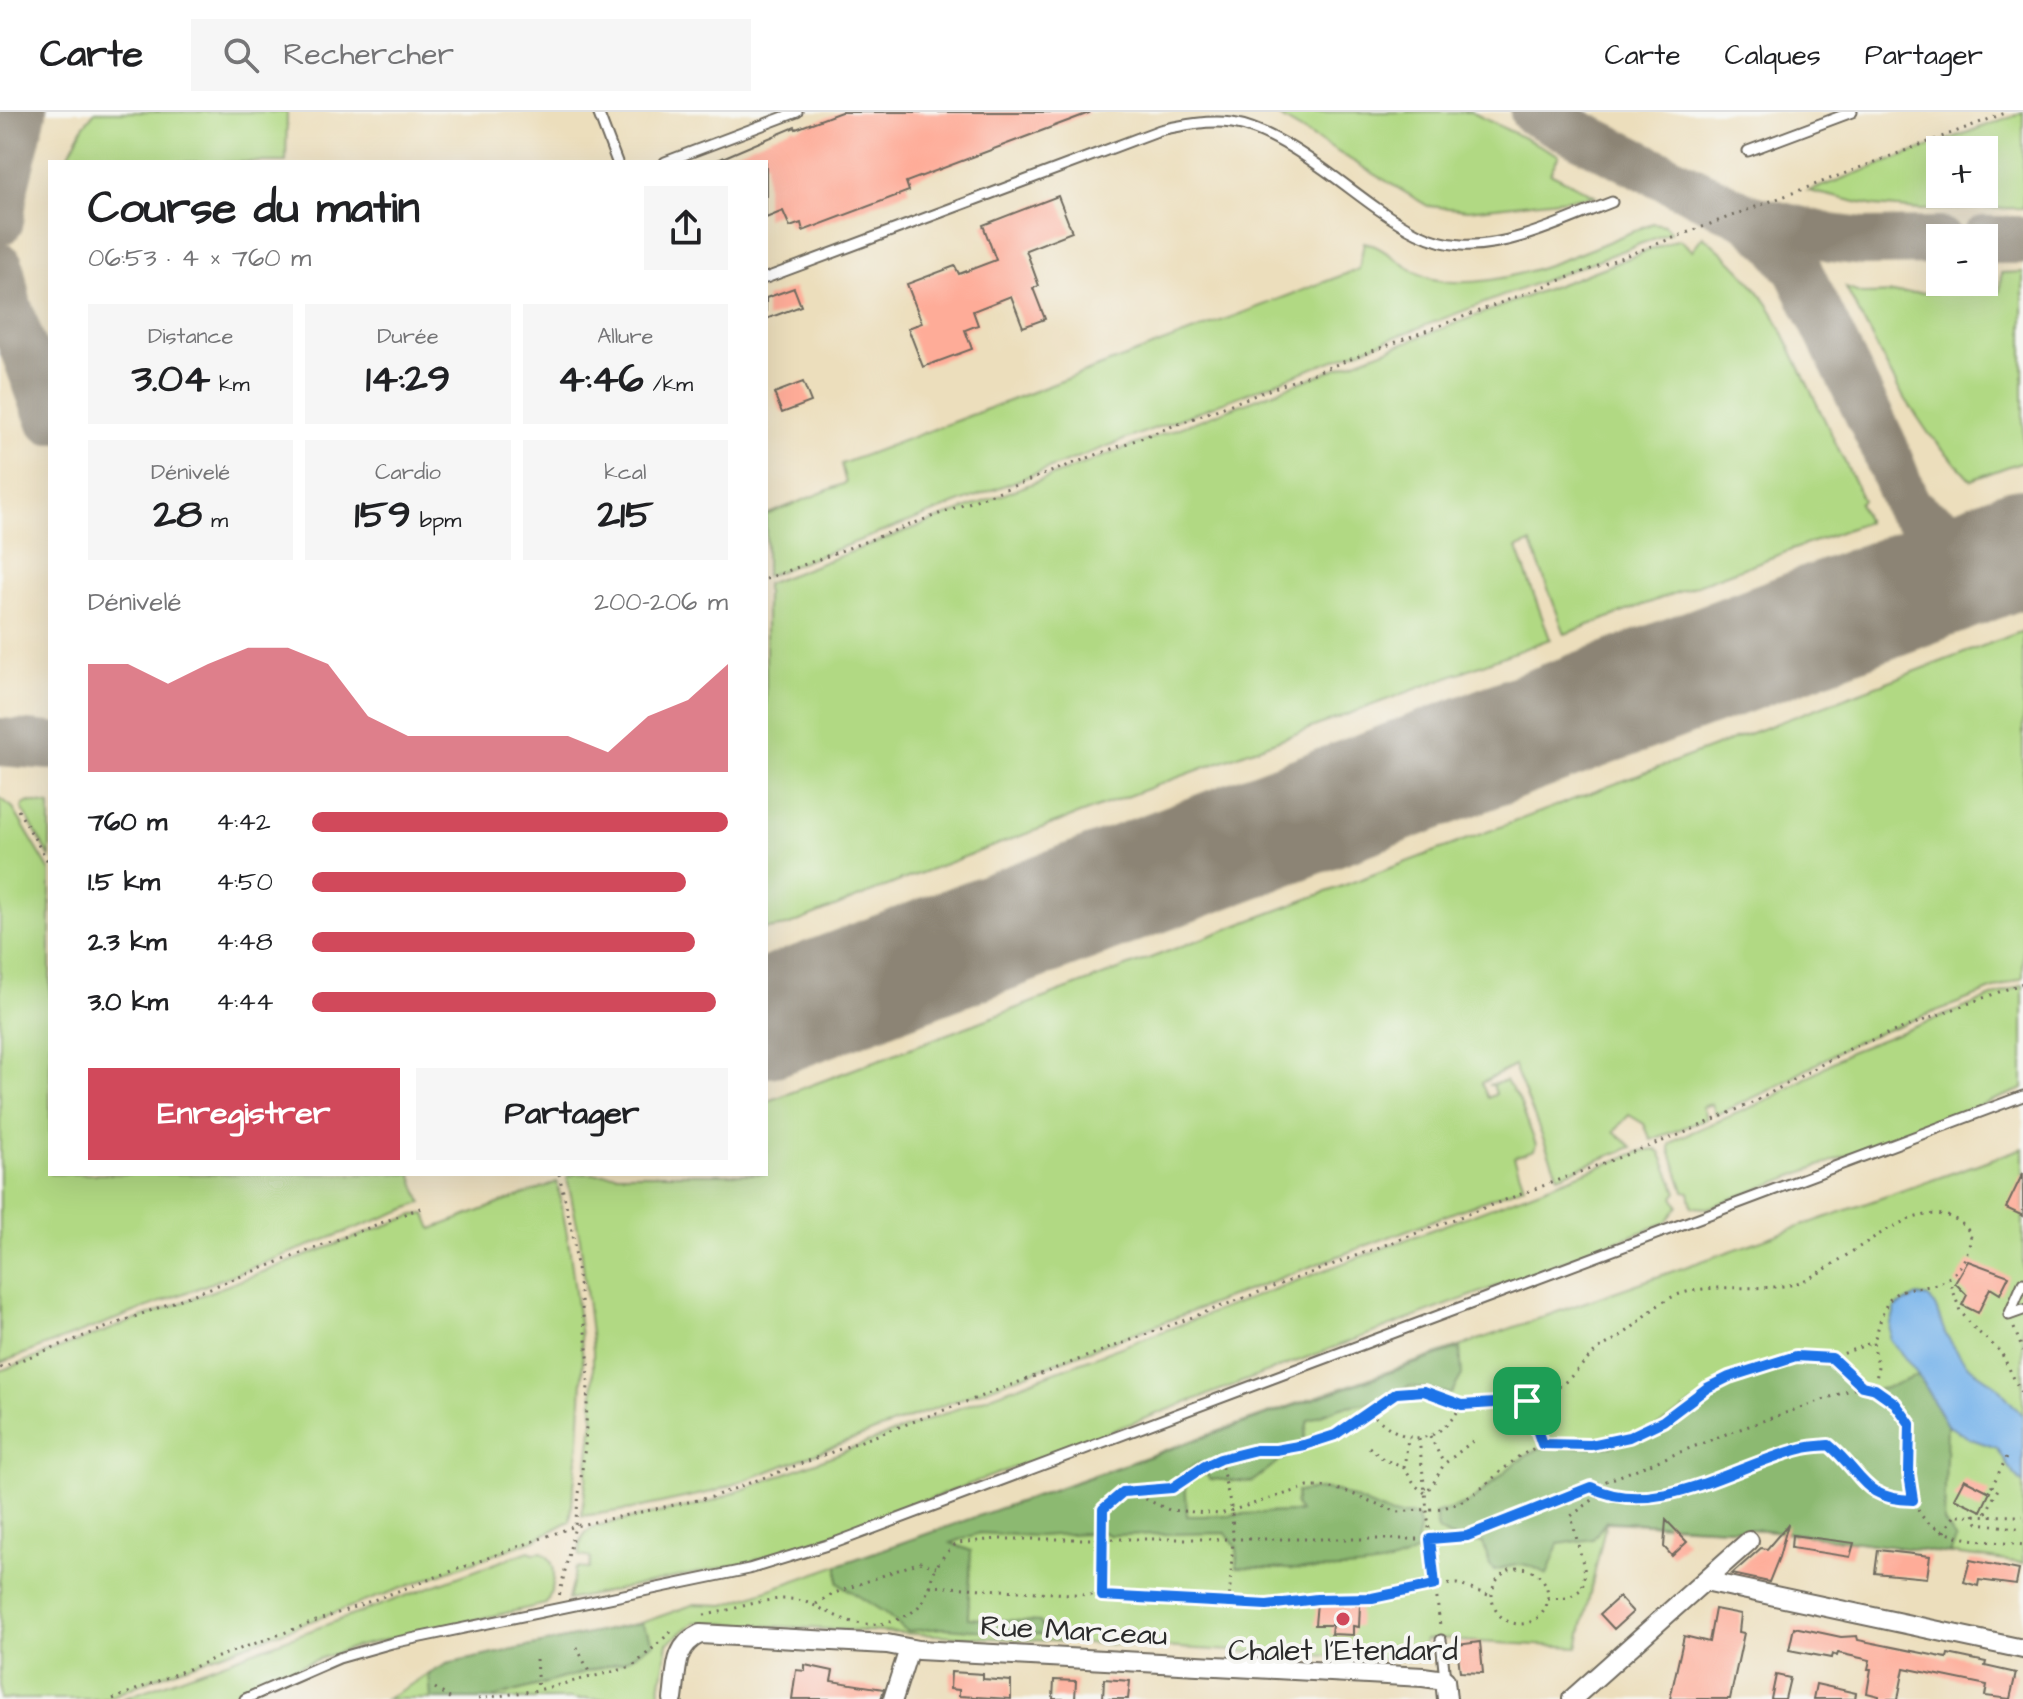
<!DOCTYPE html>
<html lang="fr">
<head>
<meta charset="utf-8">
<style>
	body { margin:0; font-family:"Architects Daughter",sans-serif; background:#f6f6f6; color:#202124; height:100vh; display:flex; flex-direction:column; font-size:30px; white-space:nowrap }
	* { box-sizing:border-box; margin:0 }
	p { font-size:26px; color:#757577 }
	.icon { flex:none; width:44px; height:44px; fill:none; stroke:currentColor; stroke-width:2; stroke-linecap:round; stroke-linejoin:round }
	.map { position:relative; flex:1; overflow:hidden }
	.details { position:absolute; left:48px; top:48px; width:720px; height:1016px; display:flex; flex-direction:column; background:#fff; border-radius:0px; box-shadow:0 8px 32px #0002 }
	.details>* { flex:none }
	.controls { position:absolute; left:1926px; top:24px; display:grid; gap:16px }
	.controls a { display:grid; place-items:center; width:72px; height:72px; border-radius:0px; background:#fff; box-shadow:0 8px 32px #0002; font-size:40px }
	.pin { position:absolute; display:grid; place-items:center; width:68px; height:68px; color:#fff; margin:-34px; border-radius:16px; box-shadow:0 4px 12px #0006 }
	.round { display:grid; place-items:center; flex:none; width:84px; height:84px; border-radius:0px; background:#f6f6f6 }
	.headline { display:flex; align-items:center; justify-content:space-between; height:136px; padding:0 40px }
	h1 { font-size:44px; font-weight:800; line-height:60px }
	.figures { display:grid; grid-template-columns:repeat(3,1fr); gap:12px; height:136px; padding:8px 40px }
	.figures div { display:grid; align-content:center; border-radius:0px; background:#f6f6f6; text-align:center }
	.figures b { font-size:40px; font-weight:800 }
	.figures small { font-size:22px; font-weight:400 }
	.figures p { font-size:22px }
	.chart { height:224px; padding:16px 40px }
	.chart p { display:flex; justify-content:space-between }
	.chart svg { width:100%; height:144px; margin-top:8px; fill:#d1495b; opacity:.7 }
	.action { display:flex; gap:16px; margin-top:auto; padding:16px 40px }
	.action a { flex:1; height:92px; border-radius:0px; background:#d1495b; color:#fff; font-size:32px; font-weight:800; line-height:92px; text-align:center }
	.action a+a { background:#f6f6f6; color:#202124 }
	ul { padding:0 40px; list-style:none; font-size:26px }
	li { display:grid; grid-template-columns:128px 96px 1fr; align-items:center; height:60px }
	li i { height:20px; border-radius:10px; background:#d1495b }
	header { display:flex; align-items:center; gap:48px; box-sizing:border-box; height:112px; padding:0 40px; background:#fff; border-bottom:2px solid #e0e0e0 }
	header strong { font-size:38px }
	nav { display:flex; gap:44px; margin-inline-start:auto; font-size:28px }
	.search { width:560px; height:72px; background:#f6f6f6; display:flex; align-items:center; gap:20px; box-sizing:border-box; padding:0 28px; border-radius:0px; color:#757577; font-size:30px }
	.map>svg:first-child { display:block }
	.green { fill:#b1d983; stroke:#6e8257; stroke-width:2; fill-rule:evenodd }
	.forest { fill:#8cb971; stroke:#5c724e; stroke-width:2 }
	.water { fill:#7ab5eb; stroke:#52708b; stroke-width:2 }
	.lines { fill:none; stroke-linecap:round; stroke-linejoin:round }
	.taxiway { stroke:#8c8474; stroke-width:48 }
	.runway { stroke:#8c8474; stroke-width:118 }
	.building { fill:#feac98 }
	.lane-casing { stroke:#6f6a5e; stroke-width:13 }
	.street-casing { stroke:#6f6a5e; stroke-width:22 }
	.path { stroke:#6f6a5e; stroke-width:3; stroke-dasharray:2 6; stroke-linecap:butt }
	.lane { stroke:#fff; stroke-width:9 }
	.street { stroke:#fff; stroke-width:18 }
	.route-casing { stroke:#fff; stroke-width:16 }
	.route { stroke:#1a73e8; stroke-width:10 }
	.poi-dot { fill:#d1495b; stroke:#f6f6f2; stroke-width:3 }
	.labels { text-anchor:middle; stroke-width:8; stroke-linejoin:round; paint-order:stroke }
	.street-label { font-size:30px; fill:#2b2b2b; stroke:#f6f6f2 }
	.poi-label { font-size:30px; fill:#2b2b2b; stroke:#f6f6f2 }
</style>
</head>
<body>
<header>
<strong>Carte</strong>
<div class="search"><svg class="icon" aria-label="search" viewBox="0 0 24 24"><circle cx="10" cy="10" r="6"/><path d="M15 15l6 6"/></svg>Rechercher</div>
<nav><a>Carte</a><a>Calques</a><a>Partager</a></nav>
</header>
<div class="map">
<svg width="2023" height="1587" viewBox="0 0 2023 1587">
	<rect width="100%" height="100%" fill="#f6f6f2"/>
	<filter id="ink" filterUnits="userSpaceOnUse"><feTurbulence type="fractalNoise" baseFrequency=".0125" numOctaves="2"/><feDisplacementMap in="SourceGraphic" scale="16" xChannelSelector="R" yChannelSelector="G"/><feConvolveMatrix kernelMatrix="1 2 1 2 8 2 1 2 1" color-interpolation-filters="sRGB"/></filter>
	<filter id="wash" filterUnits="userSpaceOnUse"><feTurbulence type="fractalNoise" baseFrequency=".006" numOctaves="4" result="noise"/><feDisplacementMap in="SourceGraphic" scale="32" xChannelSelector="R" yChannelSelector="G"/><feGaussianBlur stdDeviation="1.8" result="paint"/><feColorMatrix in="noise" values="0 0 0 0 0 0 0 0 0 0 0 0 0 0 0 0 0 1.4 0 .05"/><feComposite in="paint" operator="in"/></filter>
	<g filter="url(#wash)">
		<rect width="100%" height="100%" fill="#ecdebc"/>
		<path class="green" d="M95,0H287L286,50H65L84,13Z
			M1271,0H1471L1559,43L1550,61L1596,84L1468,98L1428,94Z
			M2023,0V96L1921,98L1874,94L1809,79ZM1984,38V82H1940V38Z
			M1653,111L1664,113L1671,120L766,464V403L846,371L841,352L1359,157L1364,130C1388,136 1406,159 1429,166C1495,185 1591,136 1653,111Z
			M1703,124C1731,147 1753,169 1773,200L1863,388L1859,391L1867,410L1565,522L1531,431L1517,436L1550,527L905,767L787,814L766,817V472L1679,127L1692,138Z
			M2023,160V349L1971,368L1929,322L1898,276L1846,176L1862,182L2000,179L2001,161Z
			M2023,519V866L1853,931L1772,977L1716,1003L1712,992L1702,995L1707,1007L1651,1028L1644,1012L1629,1003L1614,1019L1632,1035L1558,1064L1514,954L1481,971L1488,986L1496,982L1493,973H1488L1506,969L1519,987L1536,1033L1534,1038L1514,1045L1524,1074L716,1379L633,1397L582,1404L593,1309V1239L580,1127L567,1065L575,1062H766V990Z
			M0,686L12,695L50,759V1062H411L422,1091L0,1251Z
			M30,690L50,693V746L22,696L24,692Z
			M2023,873V977L1708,1096L1692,1095L1689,1080L1684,1079L1670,1038V1033L1678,1026L1768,988L1850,940Z
			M2023,1036V1451L1766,1418L1606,1410L1578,1535L1459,1529L1456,1526L1425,1528L1420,1549L695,1510L668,1531L658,1587H386L447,1552L641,1511L695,1492L725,1493Z
			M1656,1037L1661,1042L1677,1080L1673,1085L1678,1094L1665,1111L837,1422L750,1450L568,1488L576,1456L589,1457L591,1446L580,1444C579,1429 582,1421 596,1414L707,1391L1641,1039Z
			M557,1070L569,1133L581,1225L583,1249L579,1329L570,1409L534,1428L157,1565L105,1587H0V1259L414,1103L426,1102L432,1117Z
			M529,1439L533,1441L542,1440C561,1452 554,1475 546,1492L354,1535L307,1551L229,1587H122Z"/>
		<path class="forest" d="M1460,1236L1462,1263L1451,1282L1410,1274L1374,1290L1341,1295L1308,1308L1302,1338L1280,1348L1252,1370L1210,1367L1199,1351L1185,1359L1187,1404C1225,1405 1261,1399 1300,1400L1295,1393L1297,1380L1317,1377L1337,1379L1392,1403H1416L1419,1414L1417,1439C1381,1466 1283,1456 1237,1455V1435L1226,1421L1109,1423L1102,1420L1038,1424L979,1421L951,1431L971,1439L968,1506L1040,1510L1047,1523L944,1516L906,1519L885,1501L838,1471V1453Z
			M1797,1247C1834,1249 1837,1255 1861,1280L1886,1276L1918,1263L1947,1313L1944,1410L1956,1428L1950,1442L1766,1418L1606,1409L1593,1427L1559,1432L1547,1463C1526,1448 1519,1452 1495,1458L1490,1453L1483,1431L1450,1425L1438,1418L1435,1402L1469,1391L1515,1351L1540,1336L1611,1334L1657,1315L1721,1274Z
			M641,1511L654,1531L624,1549L489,1587H431L429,1562L447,1552Z"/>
		<path class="water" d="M1917,1184L1929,1186L1936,1196L1945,1221L1960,1244L1968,1254L1996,1273L2023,1304V1372L2009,1356L1997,1336L1971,1327L1947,1313L1918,1263L1890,1227L1891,1212L1896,1195Z"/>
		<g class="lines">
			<path class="taxiway" d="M1534,0L1749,106L1778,132L1798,158L1882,330L1907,394L1926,410L1958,425L1989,432L2023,430
				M1749,106L1831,126L1863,130L1940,129
				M0,109L5,73L23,0
				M1984,128H2023
				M0,155L8,195L50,308
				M0,630L50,634
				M766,881L843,871L891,860"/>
			<path class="runway" d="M766,907L2023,435"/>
		</g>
		<g id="blocks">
			<path class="building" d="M841,0H1088L1089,1L906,70L909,79L803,119L801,111L790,115L783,99L766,106V50H713L795,15L796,17Z
				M1058,84L1072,120L1026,138L1039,174L1033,176L1045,207L1023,215L1011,184L973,199L978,213L965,218L972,237L923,255L908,216L922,211L907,172L955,154L959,162L996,148L983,113Z
				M794,176L801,194L766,207V186Z
				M803,270L811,290L782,301L774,281Z
				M2023,1061V1104L2006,1096Z
				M1968,1149L2009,1164L2000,1182L1990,1176L1978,1201L1962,1193L1967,1183L1955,1171Z
				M1964,1367L1990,1380L1981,1399L1954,1386Z
				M1666,1408L1687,1430L1672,1444L1664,1435Z
				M1788,1412L1779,1445L1769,1470L1732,1462L1761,1436L1767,1437Z
				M1792,1423L1854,1431L1850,1445L1791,1436Z
				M1878,1438L1930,1444L1927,1466L1875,1461Z
				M1970,1448L2019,1458L2016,1473L1979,1468L1978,1474L1964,1470Z
				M1619,1485L1633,1500L1614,1517L1600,1502Z
				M1317,1490L1360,1492L1359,1515L1353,1514V1523L1331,1522L1332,1513H1315Z
				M1715,1497L1741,1502L1739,1520L1744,1521L1730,1587H1670L1684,1524L1709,1530Z
				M1794,1515L1841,1525L1857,1524L1858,1528L1947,1546L1948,1542L1986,1550L1985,1554L2016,1561L2010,1587L1985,1584L1987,1573L1904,1556L1898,1587H1879V1584L1867,1581L1871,1557H1868L1870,1548L1838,1541L1837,1544L1832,1542L1831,1546L1789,1538Z
				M1480,1530L1483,1561L1460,1560L1457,1533Z
				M805,1553L833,1559L831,1569L884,1577L881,1587H792L796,1558L805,1559Z
				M951,1560L983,1562V1567L1011,1569V1587L959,1584V1578L950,1577Z
				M1776,1563L1790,1566L1785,1587H1771Z
				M1104,1567L1130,1569L1128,1587H1103Z
				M1054,1568L1076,1569L1075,1587H1053Z
				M1816,1572L1856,1581L1855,1587H1813Z"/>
		</g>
	</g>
	<g filter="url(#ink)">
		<use href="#blocks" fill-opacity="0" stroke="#6f6a5e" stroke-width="2"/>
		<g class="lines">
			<defs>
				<path id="lane" d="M598,0L617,50
					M1748,39L1852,0
					M665,50L797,0
					M766,166L1160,18C1183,13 1208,8 1232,11C1280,18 1338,69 1378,97C1404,115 1429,131 1461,133C1510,136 1567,107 1612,90
					M2023,1171L2009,1203L2023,1198
					M1441,1528L1445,1568
					M245,1587L339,1546L392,1531L749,1457L837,1430L2023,984"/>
				<path id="street" d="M1705,1469L2023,1537
					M673,1587C677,1560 673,1534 700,1522L887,1532L918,1538L1423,1565L1445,1568L1447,1587
					M893,1587L909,1537
					M1572,1587L1749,1429"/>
			</defs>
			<use href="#lane" class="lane-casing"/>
			<use href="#street" class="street-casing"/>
			<path class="path" d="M766,467L2008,0
				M18,698L50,753
				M559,1062L573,1123L589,1252L585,1334L575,1414L559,1485
				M1949,1166L1960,1199L1976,1218L2001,1240L2023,1285
				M2014,1216L2023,1239
				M1832,1246L1861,1274
				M0,1256L423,1095
				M1527,1289L1542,1331
				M1370,1300C1395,1278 1409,1274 1441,1286C1448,1288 1456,1293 1464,1293C1484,1296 1510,1293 1530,1288C1562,1280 1570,1264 1592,1243C1601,1234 1612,1230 1622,1223C1639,1212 1652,1195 1670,1186C1704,1169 1754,1180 1790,1173C1840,1163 1926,1060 1971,1122C1969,1145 1958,1166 1933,1173C1920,1177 1904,1173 1892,1185C1881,1196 1880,1216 1873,1230L1878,1254L1875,1277
				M1430,1324L1444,1352
				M1419,1327L1440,1514
				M1369,1335L1383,1347L1404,1356L1416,1374L1425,1381L1433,1372L1444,1352L1474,1328
				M1220,1347L1232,1399L1233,1427L1229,1490
				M1404,1356L1408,1326
				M1131,1380L1169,1398L1220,1402L1308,1375H1326L1345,1379L1397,1400L1443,1396L1459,1391L1478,1379L1518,1345L1542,1332L1591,1333L1629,1325L1663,1309L1707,1276L1729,1265L1796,1244L1832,1246L1873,1230
				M1986,1401L1998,1377L1992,1374L2008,1343
				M1974,1402L1978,1411L2023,1417
				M1944,1420L1955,1403L2023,1404
				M1492 1484a28 28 0 1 1 56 0a28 28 0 1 1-56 0Z
				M930,1474L1267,1493L1317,1487L1372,1486L1435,1473L1457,1472L1491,1484
				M1102,1483L1103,1397L1123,1380L1172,1376L1205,1354L1220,1347L1256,1338H1276L1304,1333L1335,1323L1370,1300C1404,1333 1434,1338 1462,1293
				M1548,1487L1568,1486L1582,1477L1585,1460L1571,1404L1602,1381L1662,1383L1693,1375L1804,1336L1829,1333C1864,1362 1861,1387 1913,1388
				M816,1492L832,1482L920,1450L936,1455
				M704,1503C733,1499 760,1486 789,1487C811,1488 826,1501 846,1508C868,1516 897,1513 916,1497C929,1486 929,1467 937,1454C942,1445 950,1437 957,1431L998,1427H1430L1467,1424L1726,1322L1862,1274C1881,1278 1900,1291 1909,1310C1911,1317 1910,1327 1909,1335C1909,1361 1907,1398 1933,1414C1958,1430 1994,1429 2023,1433
				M577,1535L591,1564
				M536,1547L538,1578
				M435,1576L451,1587
				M113,1587L218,1545L575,1414L712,1385L1684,1021L1754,990L1853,935L2023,871
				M478,1587L538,1578L632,1555L673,1518"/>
			<use href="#lane" class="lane"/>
			<use href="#street" class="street"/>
		</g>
	</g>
	<g class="lines" filter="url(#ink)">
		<defs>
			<path id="route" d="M1796,1244L1832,1246L1862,1274L1875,1277L1895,1291L1910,1312L1909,1362L1913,1388C1861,1387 1864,1362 1829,1333C1821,1334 1812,1334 1804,1336C1740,1350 1657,1409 1591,1375L1467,1424L1430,1427L1435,1473L1372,1486L1317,1487L1267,1493L1102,1484L1103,1397L1123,1380L1172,1376L1205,1354L1220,1347L1256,1338H1276L1304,1333L1335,1323L1396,1281L1424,1279L1462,1293L1527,1289L1542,1332L1591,1333L1629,1325L1663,1309L1707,1276L1729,1265Z"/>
		</defs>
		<use href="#route" class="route-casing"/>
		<use href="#route" class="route"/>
	</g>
	<circle class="poi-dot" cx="1343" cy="1507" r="8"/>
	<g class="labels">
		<g class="street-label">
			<text transform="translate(1074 1518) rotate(3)" y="10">Rue Marceau</text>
		</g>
		<g class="poi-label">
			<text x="1343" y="1548">Chalet l'Etendard</text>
		</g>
	</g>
</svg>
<div class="controls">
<a>+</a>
<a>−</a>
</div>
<div class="pin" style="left:1527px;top:1289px;background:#1e9e55"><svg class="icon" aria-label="arrive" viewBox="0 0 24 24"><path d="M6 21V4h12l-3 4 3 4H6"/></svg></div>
<section class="details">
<div class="headline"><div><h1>Course du matin</h1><p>06:53 · 4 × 760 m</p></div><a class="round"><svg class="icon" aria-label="share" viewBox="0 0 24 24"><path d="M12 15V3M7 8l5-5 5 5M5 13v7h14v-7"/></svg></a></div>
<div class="figures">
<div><p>Distance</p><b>3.04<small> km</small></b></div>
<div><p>Durée</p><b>14:29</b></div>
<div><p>Allure</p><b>4:46<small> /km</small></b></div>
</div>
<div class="figures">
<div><p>Dénivelé</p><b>28<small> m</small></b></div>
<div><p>Cardio</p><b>159<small> bpm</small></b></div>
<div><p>kcal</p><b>215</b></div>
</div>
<div class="chart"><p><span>Dénivelé</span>200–206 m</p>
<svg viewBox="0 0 160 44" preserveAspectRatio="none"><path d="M0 44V11L10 11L20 17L30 11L40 6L50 6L60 11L70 27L80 33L90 33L100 33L110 33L120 33L130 38L140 27L150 22L160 11V44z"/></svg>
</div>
<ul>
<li><b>760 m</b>4:42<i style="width:100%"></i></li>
<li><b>1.5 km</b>4:50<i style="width:90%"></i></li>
<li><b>2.3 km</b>4:48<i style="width:92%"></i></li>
<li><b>3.0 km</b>4:44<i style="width:97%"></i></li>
</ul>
<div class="action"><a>Enregistrer</a><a>Partager</a></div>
</section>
</div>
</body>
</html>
